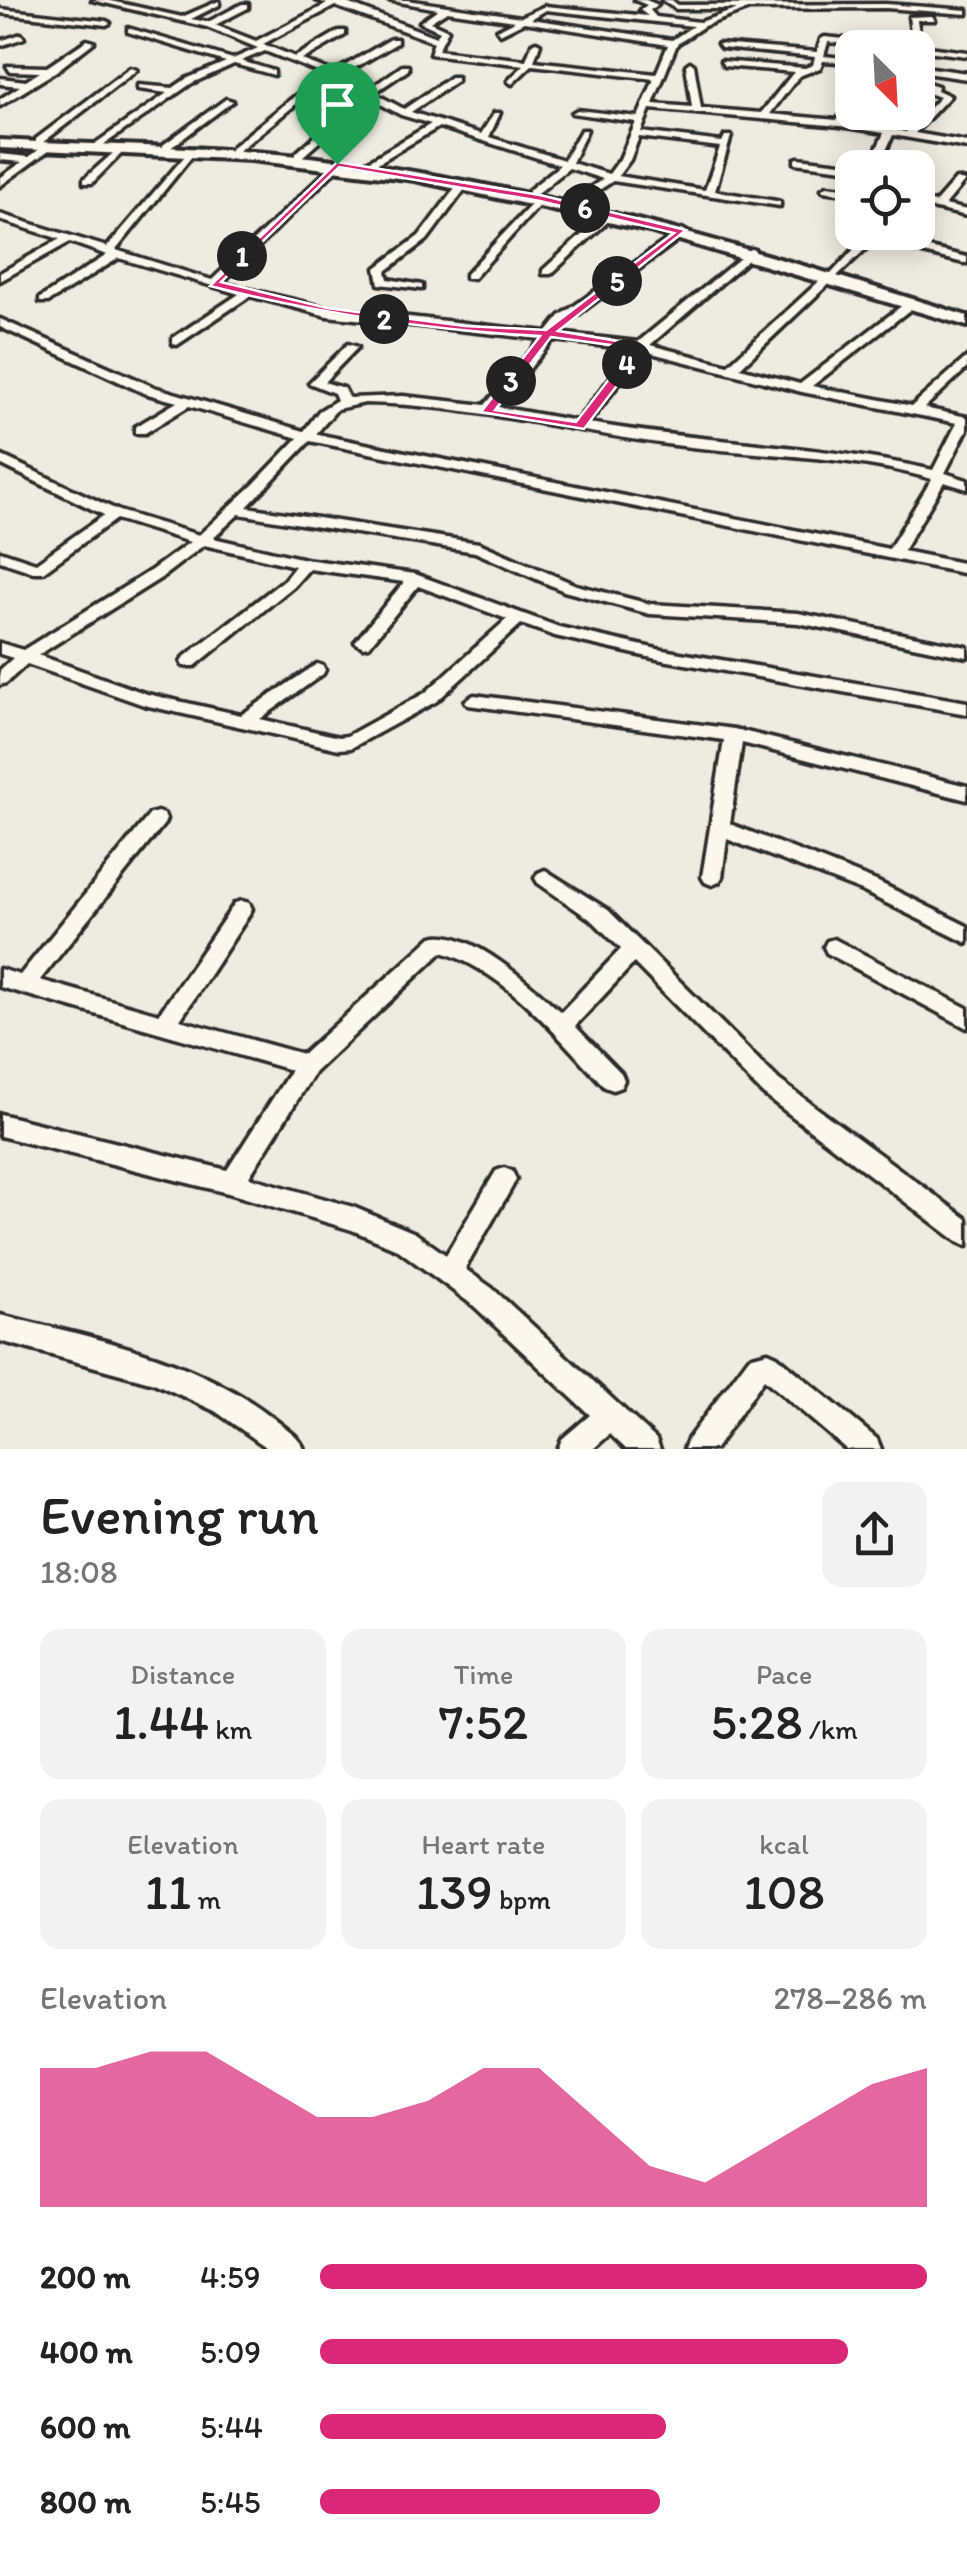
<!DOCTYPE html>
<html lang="en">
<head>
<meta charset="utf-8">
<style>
	body { margin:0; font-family:Itim,sans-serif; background:#f2f2f2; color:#222; height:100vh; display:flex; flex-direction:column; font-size:38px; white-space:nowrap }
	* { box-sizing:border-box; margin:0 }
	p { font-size:32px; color:#767676 }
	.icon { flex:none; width:55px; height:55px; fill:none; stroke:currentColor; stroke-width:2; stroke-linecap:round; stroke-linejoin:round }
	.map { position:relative; height:1449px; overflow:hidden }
	.details { display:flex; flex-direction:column; background:#fff; flex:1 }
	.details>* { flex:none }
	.needle { width:65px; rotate:156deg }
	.buttons { position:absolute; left:835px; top:30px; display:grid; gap:20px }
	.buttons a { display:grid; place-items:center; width:100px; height:100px; border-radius:20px; background:#fff; box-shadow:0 5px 25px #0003; font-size:50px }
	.pin { position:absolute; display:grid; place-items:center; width:85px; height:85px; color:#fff; margin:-102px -42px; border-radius:50% 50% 50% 0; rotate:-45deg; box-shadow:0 0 10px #0007 }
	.pin .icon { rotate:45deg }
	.km { position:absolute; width:50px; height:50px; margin:-25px; border-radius:50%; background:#222; color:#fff; font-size:28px; line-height:50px; text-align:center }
	.round { display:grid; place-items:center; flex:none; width:105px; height:105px; border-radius:20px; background:#f2f2f2 }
	.head { display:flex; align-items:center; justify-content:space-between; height:170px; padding:0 40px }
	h1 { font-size:55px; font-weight:600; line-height:75px }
	.stats { display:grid; grid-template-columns:repeat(3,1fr); gap:15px; height:170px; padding:10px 40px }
	.stats div { display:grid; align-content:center; border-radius:20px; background:#f2f2f2; text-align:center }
	.stats b { font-size:50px; font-weight:600 }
	.stats small { font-size:28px; font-weight:400 }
	.stats p { font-size:28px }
	.chart { height:280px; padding:20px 40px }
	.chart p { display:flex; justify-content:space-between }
	.chart svg { width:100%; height:180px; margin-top:10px; fill:#db2777; opacity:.7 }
	ul { padding:0 40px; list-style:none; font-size:32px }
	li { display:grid; grid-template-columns:160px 120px 1fr; align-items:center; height:75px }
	li i { height:25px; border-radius:12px; background:#db2777 }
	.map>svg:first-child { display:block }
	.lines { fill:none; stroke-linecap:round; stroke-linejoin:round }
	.minor-casing { stroke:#2b2b2b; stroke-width:7 }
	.major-casing { stroke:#2b2b2b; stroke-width:8 }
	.minor { fill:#fbf7ec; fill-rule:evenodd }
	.major { fill:#fbf7ec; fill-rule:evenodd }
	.route { fill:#db2777; stroke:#fff; stroke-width:2.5; fill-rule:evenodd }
</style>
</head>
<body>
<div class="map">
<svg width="967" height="1449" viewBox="0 0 967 1449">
	<rect width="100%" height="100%" fill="#eeebe0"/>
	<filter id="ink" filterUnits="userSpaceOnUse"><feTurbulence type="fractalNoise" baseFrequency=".01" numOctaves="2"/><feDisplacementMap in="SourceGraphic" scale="20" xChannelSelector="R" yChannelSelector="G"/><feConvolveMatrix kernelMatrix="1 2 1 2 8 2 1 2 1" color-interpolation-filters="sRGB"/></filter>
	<g filter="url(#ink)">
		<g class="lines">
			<defs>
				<path id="minor" d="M92,0H106L182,17L219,1V5L191,19L208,22L242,4H248V8L215,25L256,41L327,4L316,0H339L436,37L440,31L420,22L438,9L388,0H407L521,17L545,6L648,16L640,10L647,5L635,0H646L658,5L650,10L656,17L700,22L738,9H676L662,0H671L678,5L886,4L967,10V14L886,8L749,9L704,26L677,44L653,104L692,107L686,65L690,62L694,65L701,108L761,113L794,72L724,66L721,61L805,68L813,65L815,57L721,48L718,44L817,52L821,39L825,37L913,46L909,17L932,16L935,20H917L921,46L967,52V56L918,50V48H883L828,42L824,56L852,59V63L823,61L820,68L799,76L770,114L837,120L852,99V109L846,121L906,132L940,97L927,93L928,89L924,86L928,83L938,86L937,90L950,96L915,133L967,142V148L893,135L878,168H868L884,133L840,126L650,109L641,132L722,142L725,136H731L715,191L776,201L780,202V206L613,181L579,203L574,200L575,198L603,179L569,168L537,194H529V190L560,165L439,127L371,167H365V163L431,124L401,115L334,79L306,96L237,152H231V148L300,92L328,76L265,51L241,61L274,71V75L234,64L192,83L99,148L96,147V143L167,93L138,89V85L173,88L186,79L226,62L128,32V28L233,59L258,48L207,27ZM335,6L434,42L430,54L524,65L508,81L512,84L532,65L654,79L638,117L577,110L572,113L636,122L620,159L609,174L572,163L587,130H581L564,160L489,137L500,113H494L481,134L411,112L457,81V77H451L404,109L374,93L408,70V66H402L368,90L341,76L397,43V39H391L334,72L302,60L345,35V31H339L295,57L263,44ZM546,10L693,26L672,40L531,19ZM447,11L515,21L497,30L500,34L524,22L668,45L656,74L534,61L540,44L536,42L532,44L526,60L438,50L448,30L430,22ZM639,137L720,147L705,190L618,176L630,160Z
					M0,9L106,21L110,23L106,25L0,13Z
					M21,34L24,38L0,46V41Z
					M87,40L94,42L55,72L0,106V99L20,86L0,84V78L26,81L40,72L10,71L7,66L47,67Z
					M918,66L967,73V79L918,72Z
					M130,68L137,70L42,143H36V139Z
					M226,99L233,101L169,149H163V145Z
					M345,110L353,112L302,157H296V153Z
					M45,145L53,147L0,186V178L22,162L0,160V154L29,157Z
					M120,147L123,148V152L92,183H84V179Z
					M190,150L195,153L193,155L116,250L212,280L337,161L342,164L340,166L222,283L327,308L547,332L560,316L682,229L687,232L686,234L568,322L558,333L638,342L751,249L755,250V254L650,345L728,365L826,275L831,274L870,232H882L879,236L967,257V263H964L874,241L740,368L800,384L908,301H916V305L812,386L912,406L967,357V368L924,408L967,417V430L945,473L967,480V489L944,482L903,551L967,564V574L310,441L247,507L479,543L576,585L650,604L798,613L967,647V657L798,623L650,614L564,591L475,552L239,514L213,538L305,559L415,574L559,627L657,649L967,702V714L657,659L555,636L521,624L437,701L351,748L339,749L144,705L27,664L6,683L0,685V670L13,658L0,654V643L23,650L150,571L190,542L116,519L43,572H33L0,561V551L36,563L104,515L0,464V455L119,511L199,535L253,485L298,438L189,406L145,433H135V427L177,402L144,393L0,327V319L154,387L304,431L319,411L337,400L334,393L309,383L348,344L358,347L324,382L344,388L349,398L403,396L485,405L541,339L327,316L250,296L177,345L173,344V338L239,294L119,258L48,302H40V298L107,255L70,242L0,281V273L60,239L0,220V214L107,247ZM553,340L633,349L577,421L498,407ZM644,351L802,392L957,423L933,470C820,444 703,443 589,423ZM365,403C469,405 564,430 666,444C755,456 846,454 932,479L889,549L316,434L337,409ZM204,545L295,566L284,580L183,658L181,662L183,666H195L294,586L309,569L404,582L355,642L363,647L369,646L418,586L507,619L425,693L347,736L339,737L260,719L323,674L325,670L323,666L317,664L241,715L147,694L38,655L161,578Z
					M798,158L858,165L863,168H852V170L795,163V159Z
					M956,179L965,181L945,205L967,210V216L918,205V199L935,203Z
					M459,183L468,185L427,240L386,271L388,279L422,285V289L379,284L376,268L419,236Z
					M827,186L852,189V195L823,191L822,189Z
					M540,195L545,198L544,200L474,278H466V274Z
					M607,212L616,214L551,274H543V270Z
					M474,695L734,729L967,786V800L742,743L730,824L876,881L967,926V943L862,891L727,839L722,877L719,882L712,885L705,882L702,877L724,740L468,705L465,701Z
					M157,812L164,814L166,819L164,824L40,980L159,1014L235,903L242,901L249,903L252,909L249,915L180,1020L303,1054L432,937C467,926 536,989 561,1012L621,949L594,922L538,883L535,878L538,873L545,870L608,910L779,1080L967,1219V1246L958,1242L763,1094L634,963L575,1026L621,1073L624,1080L621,1087L613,1090L605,1087C558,1038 510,974 442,952L315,1072L249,1177L353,1207L415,1233L446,1255L496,1171L504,1168L512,1171L516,1179L512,1187L465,1269L492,1288L656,1439L660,1449H626L610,1434L593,1449H558L562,1439L590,1415L474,1306L397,1249L352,1230L232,1194L0,1136V1114L227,1170L291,1070L0,987V969L20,975L150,814Z
					M834,939L967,1008V1028L827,953L824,947L827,941Z
					M0,1315C95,1338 200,1358 278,1422C288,1430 299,1436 304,1449H269L215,1411L154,1383L0,1341Z
					M768,1352L777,1356L877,1439L881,1449H846L764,1379L715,1449H684L688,1439L749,1357Z"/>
				<path id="major" d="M0,140C111,146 223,146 334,160C550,188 760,251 967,316V326L649,231L415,180L251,160L0,148Z"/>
			</defs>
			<use href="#minor" class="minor-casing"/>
			<use href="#major" class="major-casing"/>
			<use href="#minor" class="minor"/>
			<use href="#major" class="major"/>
		</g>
	</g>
	<path class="route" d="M337,162L540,195L686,230L558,331L647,346L584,429L481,412L540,336C426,330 321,314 210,286ZM339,167L540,201L674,233L546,330L465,326L327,308L221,282ZM551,337L633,348L576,422L495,410Z"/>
</svg>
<div class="buttons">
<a><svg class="needle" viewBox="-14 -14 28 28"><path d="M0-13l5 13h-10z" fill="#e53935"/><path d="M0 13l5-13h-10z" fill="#767676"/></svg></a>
<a><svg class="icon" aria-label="locate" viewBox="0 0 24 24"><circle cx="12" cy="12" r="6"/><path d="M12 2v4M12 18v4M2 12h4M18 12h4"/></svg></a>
</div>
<div class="pin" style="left:337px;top:164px;background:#1e9e55"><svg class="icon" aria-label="arrive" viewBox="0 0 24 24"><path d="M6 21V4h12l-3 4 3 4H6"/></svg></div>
<b class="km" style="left:242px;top:256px">1</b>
<b class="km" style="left:384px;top:319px">2</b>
<b class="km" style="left:511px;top:381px">3</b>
<b class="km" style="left:627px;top:364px">4</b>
<b class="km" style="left:617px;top:281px">5</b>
<b class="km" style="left:585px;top:208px">6</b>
</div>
<section class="details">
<div class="head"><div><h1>Evening run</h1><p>18:08</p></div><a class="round"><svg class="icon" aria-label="share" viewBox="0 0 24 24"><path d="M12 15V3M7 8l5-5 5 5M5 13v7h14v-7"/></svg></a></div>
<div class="stats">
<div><p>Distance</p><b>1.44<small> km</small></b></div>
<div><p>Time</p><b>7:52</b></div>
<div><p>Pace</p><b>5:28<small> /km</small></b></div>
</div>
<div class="stats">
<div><p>Elevation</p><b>11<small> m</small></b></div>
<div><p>Heart rate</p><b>139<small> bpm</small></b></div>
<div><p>kcal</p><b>108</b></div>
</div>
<div class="chart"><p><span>Elevation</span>278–286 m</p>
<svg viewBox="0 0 160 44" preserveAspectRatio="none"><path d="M0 44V10L10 10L20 6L30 6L40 14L50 22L60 22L70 18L80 10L90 10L100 22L110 34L120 38L130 30L140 22L150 14L160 10V44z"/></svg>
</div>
<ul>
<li><b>200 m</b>4:59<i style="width:100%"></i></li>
<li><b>400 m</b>5:09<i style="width:87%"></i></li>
<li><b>600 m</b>5:44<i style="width:57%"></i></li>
<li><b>800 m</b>5:45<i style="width:56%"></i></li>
</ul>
</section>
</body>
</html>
